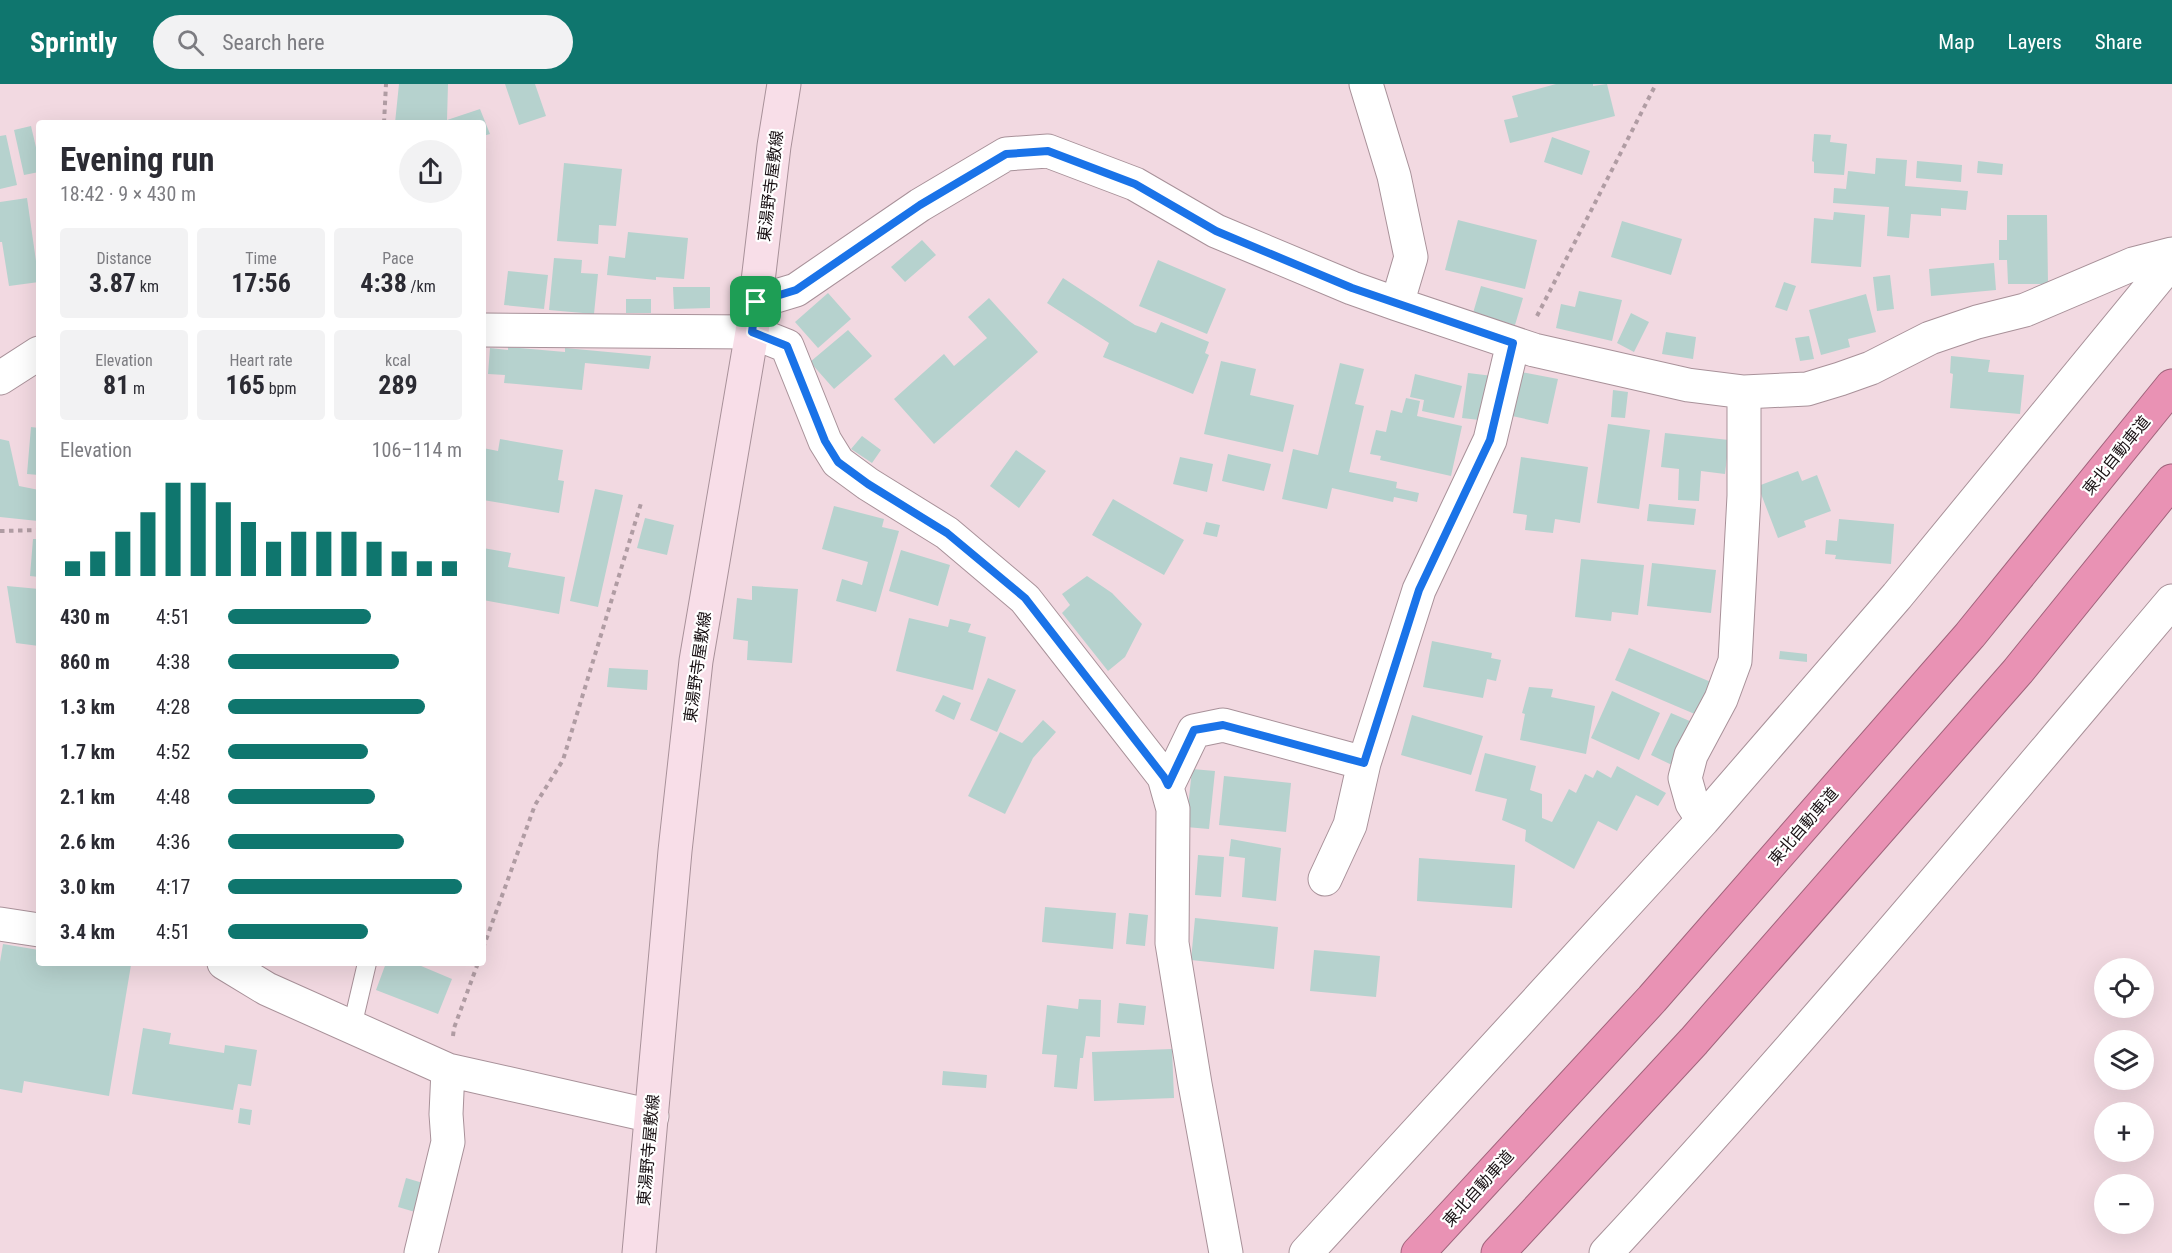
<!DOCTYPE html>
<html lang="en">
<head>
<meta charset="utf-8">
<style>
	body { margin:0; font-family:"Roboto Condensed","Noto Sans JP",sans-serif; background:#f2f2f3; color:#2b2b33; height:100vh; display:flex; flex-direction:column; font-size:22px; white-space:nowrap }
	* { box-sizing:border-box; margin:0 }
	p { font-size:20px; color:#7c7c81 }
	.icon { flex:none; width:33px; height:33px; fill:none; stroke:currentColor; stroke-width:2; stroke-linecap:round; stroke-linejoin:round }
	.map { position:relative; flex:1; overflow:hidden }
	.details { position:absolute; left:36px; top:36px; width:450px; height:846px; display:flex; flex-direction:column; background:#fff; border-radius:6px; box-shadow:0 6px 24px #0002 }
	.details>* { flex:none }
	.tools { position:absolute; left:2094px; top:874px; display:grid; gap:12px }
	.tools a { display:grid; place-items:center; width:60px; height:60px; border-radius:50%; background:#fff; box-shadow:0 6px 24px #0002; font-size:30px }
	.pin { position:absolute; display:grid; place-items:center; width:51px; height:51px; color:#fff; margin:-26px; border-radius:12px; box-shadow:0 3px 9px #0006 }
	.round { display:grid; place-items:center; flex:none; width:63px; height:63px; border-radius:32px; background:#f2f2f3 }
	.headline { display:flex; align-items:center; justify-content:space-between; height:102px; padding:0 24px }
	h1 { font-size:33px; font-weight:700; line-height:45px }
	.figures { display:grid; grid-template-columns:repeat(3,1fr); gap:9px; height:102px; padding:6px 24px }
	.figures div { display:grid; align-content:center; border-radius:6px; background:#f2f2f3; text-align:center }
	.figures b { font-size:26px; font-weight:700 }
	.figures small { font-size:16px; font-weight:400 }
	.figures p { font-size:16px }
	.chart { height:168px; padding:12px 24px }
	.chart p { display:flex; justify-content:space-between }
	.chart svg { width:100%; height:108px; margin-top:6px; stroke:#0f766e; stroke-width:6 }
	ul { padding:0 24px; list-style:none; font-size:20px }
	li { display:grid; grid-template-columns:96px 72px 1fr; align-items:center; height:45px }
	li i { height:15px; border-radius:8px; background:#0f766e }
	header { display:flex; align-items:center; gap:36px; box-sizing:border-box; height:84px; padding:0 30px; background:#0f766e; color:#fff }
	header strong { font-size:28px }
	nav { display:flex; gap:33px; margin-inline-start:auto; font-size:21px }
	.search { width:420px; height:54px; background:#f2f2f3; display:flex; align-items:center; gap:15px; box-sizing:border-box; padding:0 21px; border-radius:33px; color:#7c7c81; font-size:22px }
	.map>svg:first-child { display:block }
	.building { fill:#b6d2ce }
	.lines { fill:none; stroke-linecap:round; stroke-linejoin:round }
	.service-casing { stroke:#a89199; stroke-width:20 }
	.minor-casing { stroke:#a89199; stroke-width:35 }
	.secondary-casing { stroke:#a89199; stroke-width:35 }
	.motorway-casing { stroke:#a0647c; stroke-width:35 }
	.path { stroke:#b09ca3; stroke-width:4; stroke-dasharray:4.5 4.5; stroke-linecap:butt }
	.service { stroke:#fff; stroke-width:18 }
	.minor { stroke:#fff; stroke-width:33 }
	.secondary { stroke:#f8dee8; stroke-width:33 }
	.motorway { stroke:#e992b4; stroke-width:33 }
	.route-casing { stroke:#fff; stroke-width:12 }
	.route { stroke:#1a73e8; stroke-width:8 }
	.labels { text-anchor:middle; stroke-width:4.5; stroke-linejoin:round; paint-order:stroke }
	.street-label { font-size:16px; fill:#181013; stroke:#fff }
</style>
</head>
<body>
<header>
<strong>Sprintly</strong>
<div class="search"><svg class="icon" aria-label="search" viewBox="0 0 24 24"><circle cx="10" cy="10" r="6"/><path d="M15 15l6 6"/></svg>Search here</div>
<nav><a>Map</a><a>Layers</a><a>Share</a></nav>
</header>
<div class="map">
<svg width="2172" height="1169" viewBox="0 0 2172 1169">
	<rect width="100%" height="100%" fill="#f2d9e1"/>
	<path class="building" d="M399,0H448L447,36L480,25L490,50L483,52V39H395Z
		M505,0H535L546,32L519,41Z
		M1556,0H1593V2L1607,0L1615,32L1510,59L1504,36L1518,33L1512,12Z
		M31,42L39,76V88L24,91L14,46Z
		M1814,50L1831,51L1830,58L1847,60L1844,91L1814,89V78L1812,77Z
		M6,51L17,101L0,105V52Z
		M1552,53L1590,67L1582,91L1544,78Z
		M1876,74L1907,76L1905,102L1968,107L1966,126L1941,124V132L1911,130L1909,154L1887,152L1889,123L1833,119L1834,104L1846,105L1848,87L1875,90Z
		M1917,77L1962,81L1961,98L1916,94Z
		M1978,77L2003,80L2002,91L1977,89Z
		M564,79L622,85L616,142L599,141L598,160L557,157Z
		M27,114L39,198L9,202L2,158H0V118Z
		M1834,128L1865,131L1861,183L1811,179L1814,134L1833,136Z
		M2007,131H2047L2048,200H2008L2007,176H1999V156H2007Z
		M1458,136L1537,156L1525,205L1445,186Z
		M1622,137L1682,155L1671,191L1611,173Z
		M628,148L688,154L684,195L656,193V196L607,191L609,172L625,174Z
		M922,156L936,171L905,198L891,183Z
		M554,174L582,176L581,189L598,190L594,230L549,226Z
		M1158,176L1226,205L1207,250L1139,222Z
		M1994,179L1996,206L1931,212L1929,185Z
		M508,187L548,191L544,225L504,221Z
		M1890,191L1894,225L1877,227L1873,193Z
		M1063,194L1135,241L1156,249L1161,238L1209,258L1205,269L1209,271L1193,310L1103,273L1109,259L1047,219Z
		M1784,198L1796,202L1787,227L1775,223Z
		M1481,202L1523,214L1515,241L1473,229Z
		M673,203H710V224L674,225Z
		M1579,207L1622,216L1612,257L1556,244L1561,220L1575,223Z
		M828,209L851,235L818,264L795,238Z
		M1866,210L1876,248L1848,255L1850,263L1821,271L1809,226Z
		M989,214L1038,268L934,360L894,315L944,270L954,282L987,254L968,233Z
		M626,215H651V229H626Z
		M1631,229L1649,238L1634,268L1617,259Z
		M848,246L872,272L834,305L810,278Z
		M1666,248L1696,253L1693,275L1662,270Z
		M1809,252L1814,275L1800,277L1795,254Z
		M508,263L565,268V264L651,272L649,285L585,279L582,306L504,299L505,291L488,290L490,264L508,266Z
		M1951,272L1990,276L1988,288L2024,291L2020,330L1950,324L1953,290L1950,289Z
		M1221,277L1256,285L1250,311L1294,321L1283,368L1204,350Z
		M1340,279L1364,285L1355,320L1364,322L1349,388L1397,398L1396,404L1419,409L1417,418L1394,413L1393,418L1332,404L1327,425L1282,415L1293,365L1318,371Z
		M1521,288L1558,295L1548,340L1512,332Z
		M1468,289L1493,292L1488,337L1462,334Z
		M1415,290L1462,302L1454,334L1422,327L1424,316L1410,313Z
		M1613,306L1628,308L1625,334L1611,333Z
		M1406,314L1420,317L1417,332L1462,342L1451,392L1380,376L1381,372L1370,370L1376,346L1386,348L1391,326L1402,329Z
		M1608,340L1650,346L1639,425L1597,419Z
		M31,343L39,344V391L27,390Z
		M1665,349L1729,356L1725,390L1701,387L1699,417L1678,416L1679,385L1661,383Z
		M862,352L881,366L872,379L851,365Z
		M0,355L9,357L19,402L39,406L38,437L0,433Z
		M500,355L563,366L558,396L564,397L559,429L483,416V364L498,367Z
		M1016,366L1046,387L1019,424L990,402Z
		M1228,370L1271,380L1264,407L1222,397Z
		M1180,373L1213,380L1207,408L1173,400Z
		M1521,373L1588,383L1580,439L1555,435L1553,449L1525,446L1527,431L1513,429Z
		M1798,387L1802,397L1817,391L1831,427L1804,437L1806,443L1778,454L1758,402Z
		M595,405L623,411L598,523L570,517Z
		M1113,415L1184,456L1164,491L1092,451Z
		M1649,420L1696,425L1694,441L1647,437Z
		M834,422L884,435L882,443L899,447L876,528L836,517L842,495L862,501L868,478L822,465Z
		M645,434L674,441L667,471L637,464Z
		M1839,435L1894,440L1891,480L1835,475L1836,471L1825,470L1826,456L1837,457Z
		M1206,438L1220,441L1217,453L1203,450Z
		M33,455H39V493L30,492Z
		M483,464L511,469L508,483L565,493L559,530L483,516Z
		M901,466L950,481L938,522L889,507Z
		M1581,475L1644,481L1638,531L1612,528L1611,537L1575,533Z
		M1652,479L1716,486L1711,529L1647,522Z
		M1087,492L1112,509L1142,540L1125,573L1108,587L1062,529L1070,521L1062,510Z
		M7,502L39,505V562L16,559Z
		M752,502L798,505L792,579L747,576L748,557L733,555L737,514L752,516Z
		M909,534L948,543L950,535L971,540L968,548L986,553L973,606L896,587Z
		M1432,557L1492,569L1491,574L1501,576L1496,597L1487,595L1483,614L1423,603Z
		M1629,564L1711,598L1697,631L1615,596Z
		M1780,567L1807,570V578L1779,575Z
		M609,584L648,586L647,606L607,603Z
		M988,594L1016,606L997,648L970,636Z
		M1529,603L1553,605L1551,613L1595,622L1586,670L1520,656L1525,630L1522,629Z
		M1612,607L1660,629L1639,676L1591,654Z
		M943,611L961,619L954,636L935,627Z
		M1671,629L1692,638L1672,681L1651,671Z
		M1412,631L1483,652L1471,691L1401,671Z
		M1043,636L1056,648L1033,674L1005,730L968,712L1000,648L1022,659Z
		M1485,669L1536,682L1530,706L1542,710V734L1552,738L1569,705L1576,709L1585,690L1593,694L1597,686L1611,694L1617,682L1666,709L1658,722L1636,711L1617,747L1598,737L1574,785L1525,757L1526,746L1502,736L1507,715L1475,707Z
		M1192,685L1215,687L1209,745L1186,743Z
		M1224,692L1291,699L1286,748L1219,741Z
		M1231,755L1281,764L1276,817L1242,813L1245,774L1229,772Z
		M1198,771L1224,773L1221,813L1195,811Z
		M1419,774L1515,781L1512,824L1417,817Z
		M1045,823L1116,829L1113,865L1042,858Z
		M1129,829L1148,831L1145,862L1126,860Z
		M1195,834L1278,843L1274,885L1191,876Z
		M3,860L39,866V879H119L131,881L109,1012L24,997L22,1009L0,1005V878Z
		M1314,866L1380,872L1376,913L1310,907Z
		M386,879H414L452,895L438,930L376,906Z
		M1079,915L1101,916L1100,953L1086,952L1083,974H1080L1077,1005L1054,1003L1057,971L1042,970L1047,921L1078,925Z
		M1119,919L1146,922L1144,941L1117,939Z
		M143,944L171,949L169,960L224,969L225,961L257,966L251,1002L238,1000L233,1026L132,1010Z
		M1172,965L1174,1014L1094,1017L1092,968Z
		M943,987L987,991L986,1004L942,1001Z
		M240,1024L252,1026L250,1041L238,1039Z
		M406,1094L423,1099L415,1128L398,1123Z"/>
	<g class="lines">
		<defs>
			<path id="service" d="M352,943L367,879"/>
			<path id="minor" d="M1366,0L1394,92L1411,173L1397,220
				M756,218L796,206L920,121L1006,70L1048,67L1135,100L1216,147L1352,204L1397,220L1534,266L1688,301L1744,308L1807,305L1840,295L1871,284L1930,254L1977,238L2025,226L2133,180L2172,170
				M483,246L752,248L787,262L825,357L838,378L868,400L947,449L1025,515L1164,693L1173,725L1172,859L1195,1000L1226,1169
				M0,294L39,269
				M1168,701L1194,647L1223,641L1364,679
				M1703,736L1692,719L1685,694L1691,671L1721,615L1735,577L1744,412V308
				M1325,795L1350,741L1364,679L1419,506L1490,356L1513,259
				M0,840L39,846
				M224,879L267,905L448,986L652,1032
				M421,1169L448,1058L446,1030L448,986
				M1306,1169L1703,736L1897,512L2172,177
				M1606,1169C1802,958 1986,737 2172,517"/>
			<path id="secondary" d="M639,1169L675,767L696,577L752,248L774,62L784,0"/>
			<path id="motorway" d="M1418,1169L1652,915L1970,551L2172,302
				M1498,1169L1694,957L2018,587L2172,397"/>
		</defs>
		<use href="#service" class="service-casing"/>
		<use href="#minor" class="minor-casing"/>
		<use href="#secondary" class="secondary-casing"/>
		<use href="#motorway" class="motorway-casing"/>
		<path class="path" d="M384,39L386,0
			M1537,232L1656,0
			M0,447L39,446
			M483,864L535,721L563,676L642,416
			M453,952L454,944L478,879"/>
		<use href="#service" class="service"/>
		<use href="#minor" class="minor"/>
		<use href="#secondary" class="secondary"/>
		<use href="#motorway" class="motorway"/>
	</g>
	<g class="lines">
		<defs>
			<path id="route" d="M1048,67L1135,100L1216,147L1352,204L1513,259L1490,356L1419,506L1364,679L1223,641L1194,646L1168,701L1164,693L1025,514L947,449L868,400L838,378L825,357L787,262L752,248L756,218L796,206L920,121L1006,70Z"/>
		</defs>
		<use href="#route" class="route-casing"/>
		<use href="#route" class="route"/>
	</g>
	<g class="labels">
		<g class="street-label">
			<text transform="translate(770 102) rotate(-83)" y="6">東湯野寺屋敷線</text>
			<text transform="translate(2116 371) rotate(-51)" y="6">東北自動車道</text>
			<text transform="translate(697 583) rotate(-82)" y="6">東湯野寺屋敷線</text>
			<text transform="translate(1803 742) rotate(-49)" y="6">東北自動車道</text>
			<text transform="translate(648 1066) rotate(-85)" y="6">東湯野寺屋敷線</text>
			<text transform="translate(1478 1104) rotate(-48)" y="6">東北自動車道</text>
		</g>
	</g>
</svg>
<div class="tools">
<a><svg class="icon" aria-label="locate" viewBox="0 0 24 24"><circle cx="12" cy="12" r="6"/><path d="M12 2v4M12 18v4M2 12h4M18 12h4"/></svg></a>
<a><svg class="icon" aria-label="layers" viewBox="0 0 24 24"><path d="M12 4l9 5-9 5-9-5zM3 14l9 5 9-5"/></svg></a>
<a>+</a>
<a>−</a>
</div>
<div class="pin" style="left:756px;top:218px;background:#1e9e55"><svg class="icon" aria-label="arrive" viewBox="0 0 24 24"><path d="M6 21V4h12l-3 4 3 4H6"/></svg></div>
<section class="details">
<div class="headline"><div><h1>Evening run</h1><p>18:42 · 9 × 430 m</p></div><a class="round"><svg class="icon" aria-label="share" viewBox="0 0 24 24"><path d="M12 15V3M7 8l5-5 5 5M5 13v7h14v-7"/></svg></a></div>
<div class="figures">
<div><p>Distance</p><b>3.87<small> km</small></b></div>
<div><p>Time</p><b>17:56</b></div>
<div><p>Pace</p><b>4:38<small> /km</small></b></div>
</div>
<div class="figures">
<div><p>Elevation</p><b>81<small> m</small></b></div>
<div><p>Heart rate</p><b>165<small> bpm</small></b></div>
<div><p>kcal</p><b>289</b></div>
</div>
<div class="chart"><p><span>Elevation</span>106–114 m</p>
<svg viewBox="0 0 160 44" preserveAspectRatio="none"><path d="M5 44V38M15 44V34M25 44V26M35 44V18M45 44V6M55 44V6M65 44V14M75 44V22M85 44V30M95 44V26M105 44V26M115 44V26M125 44V30M135 44V34M145 44V38M155 44V38"/></svg>
</div>
<ul>
<li><b>430 m</b>4:51<i style="width:61%"></i></li>
<li><b>860 m</b>4:38<i style="width:73%"></i></li>
<li><b>1.3 km</b>4:28<i style="width:84%"></i></li>
<li><b>1.7 km</b>4:52<i style="width:60%"></i></li>
<li><b>2.1 km</b>4:48<i style="width:63%"></i></li>
<li><b>2.6 km</b>4:36<i style="width:75%"></i></li>
<li><b>3.0 km</b>4:17<i style="width:100%"></i></li>
<li><b>3.4 km</b>4:51<i style="width:60%"></i></li>
</ul>
</section>
</div>
</body>
</html>
